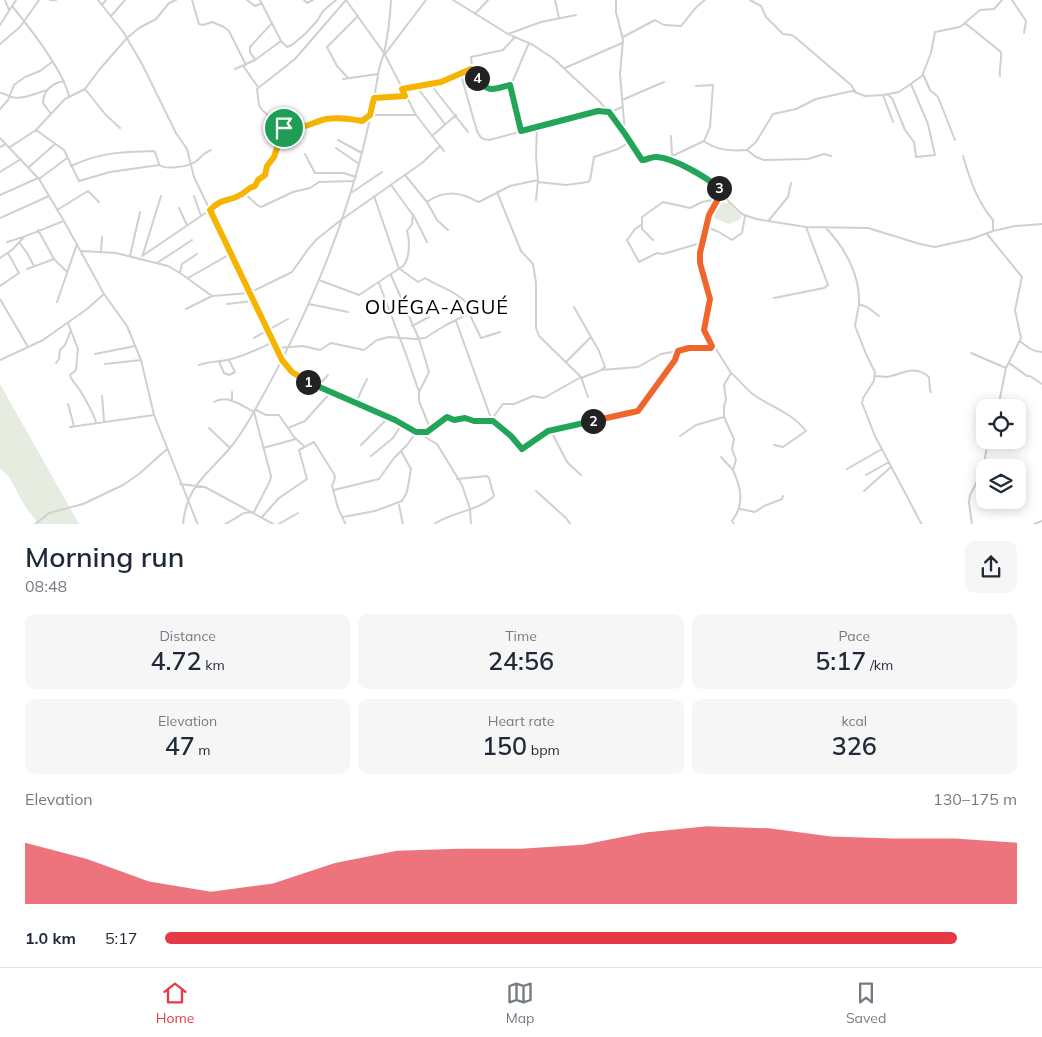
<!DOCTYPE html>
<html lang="en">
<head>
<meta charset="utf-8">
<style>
	body { margin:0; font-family:Mulish,sans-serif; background:#f6f6f7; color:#1f2937; height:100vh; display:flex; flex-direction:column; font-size:19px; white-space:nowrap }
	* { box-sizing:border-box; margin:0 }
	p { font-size:16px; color:#747a83 }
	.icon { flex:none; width:28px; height:28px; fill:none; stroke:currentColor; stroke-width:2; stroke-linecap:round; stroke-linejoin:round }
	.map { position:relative; height:524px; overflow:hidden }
	.details { display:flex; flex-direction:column; background:#fff; flex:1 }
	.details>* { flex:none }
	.controls { position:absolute; left:976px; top:399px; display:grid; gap:10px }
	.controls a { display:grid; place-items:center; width:50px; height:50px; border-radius:10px; background:#fff; box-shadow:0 2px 12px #0003; font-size:25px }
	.pin { position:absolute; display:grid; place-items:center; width:42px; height:42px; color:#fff; margin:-21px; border:2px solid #fff; border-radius:50%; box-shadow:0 1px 5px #0007 }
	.km { position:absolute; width:25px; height:25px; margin:-12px; border-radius:50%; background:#222; color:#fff; font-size:14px; line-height:25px; text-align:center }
	.round { display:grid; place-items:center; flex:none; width:52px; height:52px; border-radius:10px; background:#f6f6f7 }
	.head { display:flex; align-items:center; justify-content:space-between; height:85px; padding:0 25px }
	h1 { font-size:28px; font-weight:600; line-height:38px }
	.figures { display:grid; grid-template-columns:repeat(3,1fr); gap:8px; height:85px; padding:5px 25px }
	.figures div { display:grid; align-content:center; border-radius:10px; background:#f6f6f7; text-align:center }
	.figures b { font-size:25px; font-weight:600 }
	.figures small { font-size:14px; font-weight:400 }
	.figures p { font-size:14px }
	.chart { height:140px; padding:10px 25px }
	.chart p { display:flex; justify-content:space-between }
	.chart svg { width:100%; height:90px; margin-top:5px; fill:#e63946; opacity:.7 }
	ul { padding:0 25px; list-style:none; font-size:16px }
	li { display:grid; grid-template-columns:80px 60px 1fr; align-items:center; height:38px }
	li i { height:12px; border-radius:6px; background:#e63946 }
	.dock { display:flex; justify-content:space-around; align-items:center; height:70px; border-top:1px solid #e0e1e3; background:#fff; font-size:14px; color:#747a83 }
	.dock a { display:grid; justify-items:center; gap:2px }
	.dock .current { color:#e63946 }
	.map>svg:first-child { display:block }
	.green { fill:#e6ecdf }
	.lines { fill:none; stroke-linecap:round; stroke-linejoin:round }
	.street { stroke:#d0d0d0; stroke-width:2 }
	.split-1-casing { stroke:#fff; stroke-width:10 }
	.split-2-casing { stroke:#fff; stroke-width:10 }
	.split-3-casing { stroke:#fff; stroke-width:10 }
	.split-4-casing { stroke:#fff; stroke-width:10 }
	.split-5-casing { stroke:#fff; stroke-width:10 }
	.split-1 { stroke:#f5b400; stroke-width:6 }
	.split-2 { stroke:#22a559; stroke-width:6 }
	.split-3 { stroke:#f0652b; stroke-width:6 }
	.split-4 { stroke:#22a559; stroke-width:6 }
	.split-5 { stroke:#f5b400; stroke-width:6 }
	.labels { text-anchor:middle; stroke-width:5; stroke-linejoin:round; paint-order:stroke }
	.quarter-label { font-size:20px; letter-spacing:1px; fill:#000; stroke:#fff }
</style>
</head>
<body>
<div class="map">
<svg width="1042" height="525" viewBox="0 0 1042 525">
	<rect width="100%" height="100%" fill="#fff"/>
	<path class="green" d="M717,203H728L742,216L739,220L728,224L710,216Z
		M0,384L79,524H39L26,508L9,477L0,468Z"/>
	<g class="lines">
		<path class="street" d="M5,0L9,10
			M50,0H56
			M98,0L124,33L142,64L176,133L187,149L194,177L282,360L295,374L311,384L395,420L437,444L462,485L470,509L471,525
			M192,0L199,24L203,25L212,22L224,27L229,31L246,65
			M247,0L255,6L262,3
			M260,0L281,41L287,47L292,45L306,33L317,21L323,11L336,0
			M304,0L307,3L313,0
			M346,0L295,59L257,89L259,105L262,110L284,128L292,129L315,122L338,118L362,121L371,115H416
			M346,0L384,53L416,115L444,151
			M453,0L508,34L533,45L554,59L600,102L625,133L642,160C648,161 653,156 660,157L667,159L704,177L720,189L729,202L742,214L756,219L806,227L868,228L920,244L935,247L971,239L993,231L1015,226L1042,224
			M555,0L559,18
			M616,0V12L623,40L620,74L625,133
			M750,0L761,6L766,17L783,34L792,35L796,38L851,85L855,91
			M1012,0L1026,21L1024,33
			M102,5L106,0
			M12,6C30,28 62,69 69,96
			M475,14L488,0
			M111,16L125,0
			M965,23L1001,52C1002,58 999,68 1000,76
			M0,25L16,0
			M508,34L541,22L576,15
			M623,37L655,20L664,25L681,26C689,17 695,6 705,0
			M0,44L20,27L39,0
			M385,54L426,0
			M255,60L250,52V47L272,23
			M244,67L258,87
			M565,68L622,43
			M235,69L255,60L281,41
			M471,69L482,86L494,90L511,85L529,43
			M923,74L930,90L938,97L955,140
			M461,75L477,131C480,137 482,140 489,140L598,111L611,112L622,107
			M348,78L337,66L327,47L358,16
			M343,79L378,74
			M431,85L468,132
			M511,85L521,131
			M416,86L445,124
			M696,86L713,85L710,127L704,141
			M85,89L105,114L120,128
			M402,89C422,85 458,83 472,68L471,57L503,50L515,37
			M0,93C5,93 7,96 11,97C22,100 37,93 47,90
			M883,95L893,122
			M888,95L892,98L905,130L914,142L916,157L935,155L928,124L911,84
			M375,98L405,96
			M622,100L664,82
			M0,109L8,100L14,85L25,77L40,71L52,62
			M51,114L43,103C43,91 52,83 64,81
			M36,130L64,150L79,181L110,172L159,165C166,170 187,167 195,162C201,158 203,153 211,150
			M432,136L456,115
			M671,136L672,155
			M0,138L39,179L64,221L104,294L127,326L141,360L154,415L198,525
			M338,140L362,153
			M0,147L6,144
			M10,147L36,130L65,99L85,89L99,70L127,38L139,28L156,19L169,3L176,0
			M336,148L359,164
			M747,150L756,157L764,160L808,159L824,154L831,156
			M305,154L315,173H344L356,177
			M963,156C970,180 977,201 993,220V231
			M668,158L704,141C717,151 732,151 747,150L756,142L773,114L796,109L816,99L852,91L865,96L883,95L899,92L922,76L931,53L935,32L960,27L980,10L994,9L1002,0
			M71,166C101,152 121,152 153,151L155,152L159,164
			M29,167L55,144
			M0,172L21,159
			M405,175L427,202L437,220L448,230
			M39,179L67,158
			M538,182L566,185L588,182L590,180L594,157L618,149L630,142
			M391,185L415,218L427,242
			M497,192L521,251L533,264L536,283V328L539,336L581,377L588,397
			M351,193L382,172
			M243,194C251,196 254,205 261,207L293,192L310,188L319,182L354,181
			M0,195L38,178
			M194,196L201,216
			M374,196L399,269
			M536,200L538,180L536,156L537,127
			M427,202C439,193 454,191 468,197C473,199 475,201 479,202L510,186L538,180
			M179,208L187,225
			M57,210L88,191L99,202
			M0,218L49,196
			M769,220L788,197L791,183
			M642,224L635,229L627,240L639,262L657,253L663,254L701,243
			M706,227L717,231L732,240L742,233L745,216
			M826,228C845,248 860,275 859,303
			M38,230L54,259L66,271
			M987,234L1022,277L1015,310L1021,338L1006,368L998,408
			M653,240L642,229V217L663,202L690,208L702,202L718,199
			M7,242C27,237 45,228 64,221
			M19,242L27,253L34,266
			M81,251L116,253L168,266L180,273L212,296
			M101,252L102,237
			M143,254L161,196
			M130,256L140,212
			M142,256L210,210C224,195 228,203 242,194C247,191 247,188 255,186L258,181L266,174L267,166L273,160L284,128
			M0,258L12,250L24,237
			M157,263L192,240
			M27,269L54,259
			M180,273L182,264L197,254
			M391,275L419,339L429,372L419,392
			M188,278L232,253
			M319,280L359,295L403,266C410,258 410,241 407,231L412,224L413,214
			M379,283L407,357L419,392V401L430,428
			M0,286L19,273L8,253
			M774,298L824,288L828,285L806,227
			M0,299L28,347
			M57,302L77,244
			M227,304L252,301
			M309,304L348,312
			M574,307L599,351L605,367C600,373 590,373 582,378
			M186,309L212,296L249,293L292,272L309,248L317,239L341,220L422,163L440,146
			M469,313L481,338L500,332
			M879,316L867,307L859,304L855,326L866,354L875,372L874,381L863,398L862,403L875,436L922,525
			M456,321L492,421
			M68,323L78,349L76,370L70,375C72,382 78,386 81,392C87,402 93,412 96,422
			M412,326L429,317
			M254,338L288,319
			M1020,341C1027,347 1033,352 1042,352
			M276,348L303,346L320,350L331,343L364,350L377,340L389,337L415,339L425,338L446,325L468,314L470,308C462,293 439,287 425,278L418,282L400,269
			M971,353L1006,368
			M95,354L135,346
			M0,360L43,340L87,309L104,294
			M220,361V364L224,373L229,375L235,372L229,360
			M566,362L591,337
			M56,363L59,359L60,350L65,345L71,330
			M1009,363L1027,376H1030L1042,384
			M105,364L141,360
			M199,365C209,361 217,362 227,360C243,357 258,349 273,342
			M601,370L638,367L661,354L678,351L689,348L711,347L712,345
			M731,373C740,380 748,392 757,397C774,408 793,414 806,431L783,447L774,445
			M875,376C879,376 884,377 887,377C903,374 914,364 929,377L930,390L931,392
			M317,387L328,375
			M232,392V401
			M102,396L104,421
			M214,402C227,394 243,406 254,412L271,476L270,481L254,512L244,513L224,525
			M356,402L367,379
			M68,404L74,426
			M256,410L266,415H279L294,437L304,446
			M491,420L503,404H514L533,396L544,398L581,377
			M70,427L154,415
			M209,428L230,448
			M288,428L305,421L331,392
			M551,431L567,462L581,475
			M418,432H427L447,417L454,420L465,418L474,421H493L523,449L548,431L637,411L675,359L678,351
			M680,436L696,425L724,417
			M361,445L385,421L387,417
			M263,448L296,439
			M371,456L393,438L402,424
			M721,457L733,470L736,460L732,449L734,439L724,417V406L726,400L724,385L731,373L704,330C705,320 710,310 710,299C710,286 702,275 700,262C697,238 711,212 722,192
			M847,469L882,449
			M733,470C741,488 745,504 732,521L735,525
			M866,475L889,462
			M180,484L205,487L275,525
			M334,490L379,479L394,458L407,445L416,432
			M536,491L566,518L571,525
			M864,491L891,467
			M399,505L403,525
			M740,509L755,512L764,506L782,499L783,496
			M262,517L279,498L307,479L299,450L314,442L334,474L335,478L332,486L338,508L346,525
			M343,517L375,511L402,501L407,492L411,469L401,451
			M434,524C452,512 478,511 494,496L489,478L487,476L457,479
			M34,525L49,513L83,504L123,485L139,474L167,449
			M183,525C186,486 206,476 229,449C240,437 248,422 256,408C314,305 360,192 378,75C379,67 382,60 384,53C388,36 390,17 391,0
			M277,525L298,513
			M972,525L969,502L970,495L983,470L988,440
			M1032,525L1042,521"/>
	</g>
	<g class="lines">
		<defs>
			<path id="split-1" d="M284,128L274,157L267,166L265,175L258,180L255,186C247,188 247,191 242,194C228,203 224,196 210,210L282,360L292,372L308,382"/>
			<path id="split-2" d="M308,382L395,420L416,432H427L447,417L454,420L465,418L474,421H493L511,436L522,449L548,431L593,421"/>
			<path id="split-3" d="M593,421L638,411L675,360L678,351L689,348H711L712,346L704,330L710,299L700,263V253L709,215L722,192L719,188"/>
			<path id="split-4" d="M477,78C487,94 495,89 510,85L521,131L598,111L609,112L625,134L642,160C648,160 651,156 657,157C674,158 706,177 719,188"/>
			<path id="split-5" d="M284,128C297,132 313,122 326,119C339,117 350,119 362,121L370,115L374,98L405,96L402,89L441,82L471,69L477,78"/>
		</defs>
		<use href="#split-1" class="split-1-casing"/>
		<use href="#split-2" class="split-2-casing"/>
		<use href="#split-3" class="split-3-casing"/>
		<use href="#split-4" class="split-4-casing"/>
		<use href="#split-5" class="split-5-casing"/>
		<use href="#split-1" class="split-1"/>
		<use href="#split-2" class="split-2"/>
		<use href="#split-3" class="split-3"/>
		<use href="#split-4" class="split-4"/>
		<use href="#split-5" class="split-5"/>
	</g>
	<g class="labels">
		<g class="quarter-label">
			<text x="437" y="314">OUÉGA-AGUÉ</text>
		</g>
	</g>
</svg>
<div class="controls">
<a><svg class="icon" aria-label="locate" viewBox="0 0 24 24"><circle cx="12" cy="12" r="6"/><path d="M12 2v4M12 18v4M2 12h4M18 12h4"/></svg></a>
<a><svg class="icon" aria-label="layers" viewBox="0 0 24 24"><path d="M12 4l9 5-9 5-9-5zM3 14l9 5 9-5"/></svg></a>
</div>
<div class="pin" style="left:284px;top:128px;background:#1e9e55"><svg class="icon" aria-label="arrive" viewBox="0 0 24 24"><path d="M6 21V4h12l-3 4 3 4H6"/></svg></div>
<b class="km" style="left:308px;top:382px">1</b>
<b class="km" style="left:593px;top:421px">2</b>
<b class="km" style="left:719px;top:188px">3</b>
<b class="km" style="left:477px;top:78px">4</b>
</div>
<section class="details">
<div class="head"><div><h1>Morning run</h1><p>08:48</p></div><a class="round"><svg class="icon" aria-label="share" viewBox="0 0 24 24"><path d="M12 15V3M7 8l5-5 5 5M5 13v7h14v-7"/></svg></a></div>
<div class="figures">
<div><p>Distance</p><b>4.72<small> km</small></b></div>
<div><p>Time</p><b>24:56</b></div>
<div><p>Pace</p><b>5:17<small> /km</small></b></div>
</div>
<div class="figures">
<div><p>Elevation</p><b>47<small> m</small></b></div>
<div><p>Heart rate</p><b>150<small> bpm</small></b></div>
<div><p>kcal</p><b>326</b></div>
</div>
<div class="chart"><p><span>Elevation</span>130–175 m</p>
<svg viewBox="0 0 160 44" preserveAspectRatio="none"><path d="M0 44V14L10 22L20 33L30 38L40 34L50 24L60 18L70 17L80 17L90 15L100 9L110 6L120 7L130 11L140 12L150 12L160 14V44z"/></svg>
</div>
<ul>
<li><b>1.0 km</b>5:17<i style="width:93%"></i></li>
</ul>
</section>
<nav class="dock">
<a class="current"><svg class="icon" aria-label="home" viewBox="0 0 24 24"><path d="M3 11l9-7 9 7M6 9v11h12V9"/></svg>Home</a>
<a><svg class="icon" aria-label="map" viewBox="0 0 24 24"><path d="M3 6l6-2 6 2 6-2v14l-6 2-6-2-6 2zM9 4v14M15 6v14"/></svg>Map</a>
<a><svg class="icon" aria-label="saved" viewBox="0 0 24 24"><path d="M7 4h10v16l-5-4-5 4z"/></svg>Saved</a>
</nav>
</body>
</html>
